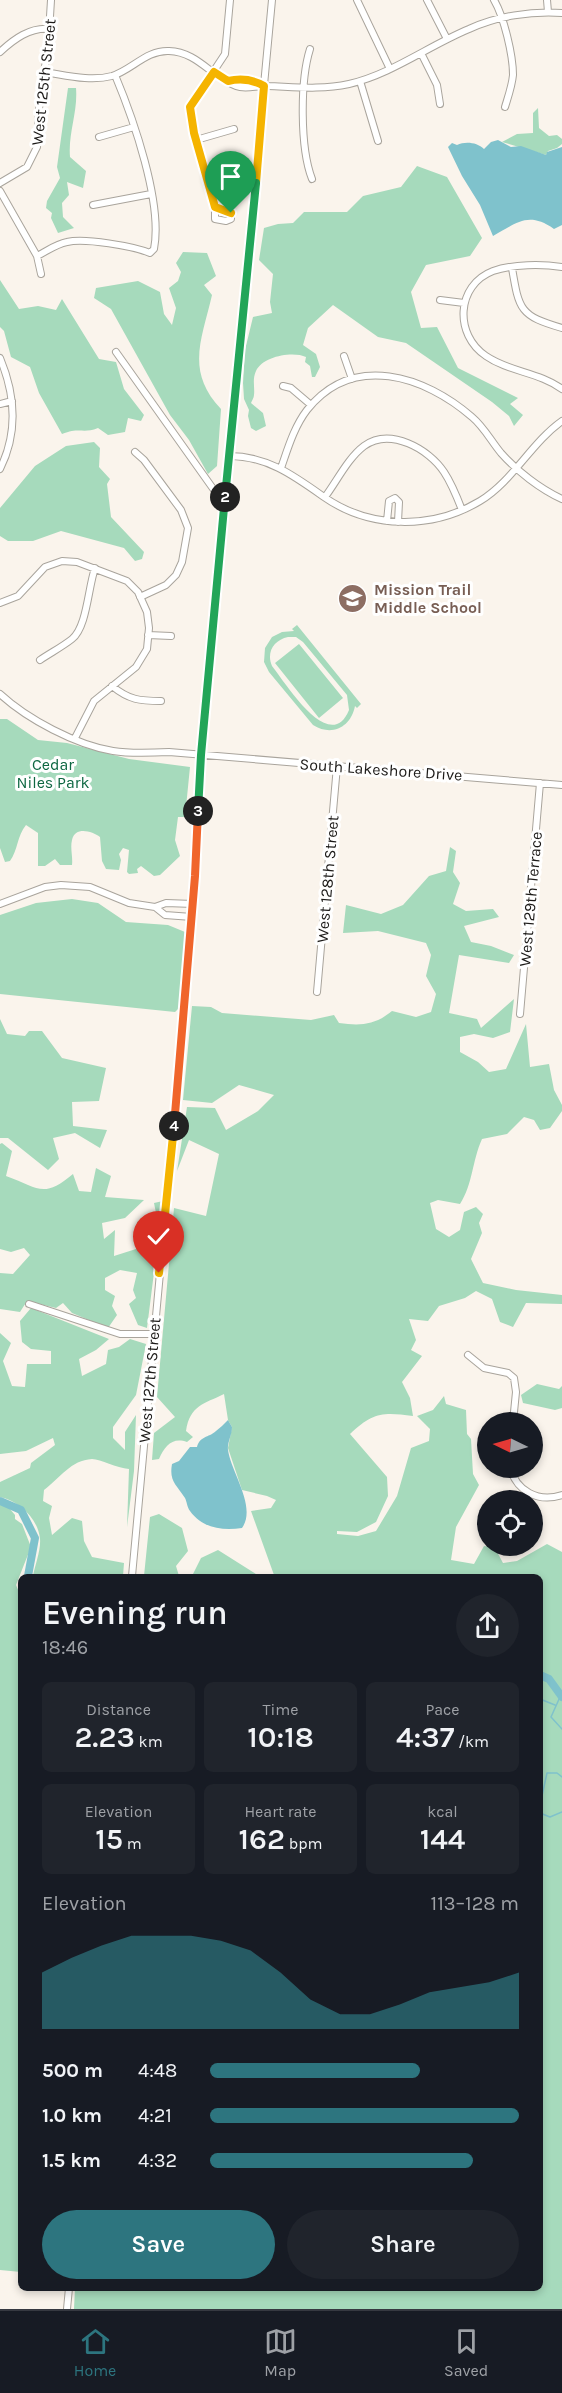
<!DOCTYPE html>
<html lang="en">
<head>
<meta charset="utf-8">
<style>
	body { margin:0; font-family:Karla,sans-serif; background:#20242c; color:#f1f3f6; height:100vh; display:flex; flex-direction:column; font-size:22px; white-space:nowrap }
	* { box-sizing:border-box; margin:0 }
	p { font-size:20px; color:#9ea1a6 }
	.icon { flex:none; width:33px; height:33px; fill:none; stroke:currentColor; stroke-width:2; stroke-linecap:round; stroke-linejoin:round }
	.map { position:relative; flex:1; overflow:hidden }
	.panel { position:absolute; left:18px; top:1574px; width:525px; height:717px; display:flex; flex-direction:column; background:#171b24; border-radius:9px; box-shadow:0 3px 9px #0003 }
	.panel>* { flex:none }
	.needle { width:39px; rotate:275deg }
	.fabs { position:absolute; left:477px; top:1412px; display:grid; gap:12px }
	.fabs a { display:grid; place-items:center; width:66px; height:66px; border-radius:50%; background:#171b24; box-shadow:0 3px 9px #0003; font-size:30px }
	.pin { position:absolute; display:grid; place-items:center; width:51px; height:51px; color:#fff; margin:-62px -26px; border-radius:50% 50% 50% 0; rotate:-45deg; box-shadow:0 0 6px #0007 }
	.pin .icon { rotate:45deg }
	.km { position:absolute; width:30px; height:30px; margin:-15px; border-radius:50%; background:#222; color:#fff; font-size:16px; line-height:30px; text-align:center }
	.round { display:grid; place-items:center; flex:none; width:63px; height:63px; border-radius:32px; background:#20242c }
	.head { display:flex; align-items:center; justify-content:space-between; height:102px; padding:0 24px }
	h1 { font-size:33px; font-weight:600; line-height:45px }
	.figures { display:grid; grid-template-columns:repeat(3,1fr); gap:9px; height:102px; padding:6px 24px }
	.figures div { display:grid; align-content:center; border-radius:9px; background:#20242c; text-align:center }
	.figures b { font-size:30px; font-weight:600 }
	.figures small { font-size:16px; font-weight:400 }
	.figures p { font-size:16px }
	.chart { height:168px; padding:12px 24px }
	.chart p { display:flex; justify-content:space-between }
	.chart svg { width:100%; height:108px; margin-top:6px; fill:#2d757f; opacity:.7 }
	.cta { display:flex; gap:12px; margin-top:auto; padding:12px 24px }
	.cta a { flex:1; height:69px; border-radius:36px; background:#2d757f; color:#fff; font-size:24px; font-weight:600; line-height:69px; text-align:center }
	.cta a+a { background:#20242c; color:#f1f3f6 }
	ul { padding:0 24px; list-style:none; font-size:20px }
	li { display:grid; grid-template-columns:96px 72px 1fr; align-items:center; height:45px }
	li i { height:15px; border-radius:8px; background:#2d757f }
	.tab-bar { display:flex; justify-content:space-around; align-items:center; height:84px; border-top:2px solid #363941; background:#171b24; font-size:16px; color:#9ea1a6 }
	.tab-bar a { display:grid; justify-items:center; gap:3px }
	.tab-bar .active { color:#2d757f }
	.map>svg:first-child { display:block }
	.green { fill:#a6dabc; fill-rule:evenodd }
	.water { fill:#7fc2cc }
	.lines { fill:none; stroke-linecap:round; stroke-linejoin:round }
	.stream { stroke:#7fc2cc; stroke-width:1.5 }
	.river { stroke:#7fc2cc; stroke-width:8 }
	.minor-casing { stroke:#a9a49c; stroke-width:8 }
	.minor { stroke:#fff; stroke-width:6 }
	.split-1-casing { stroke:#fff; stroke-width:12 }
	.split-2-casing { stroke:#fff; stroke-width:12 }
	.split-3-casing { stroke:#fff; stroke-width:12 }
	.split-4-casing { stroke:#fff; stroke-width:12 }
	.split-5-casing { stroke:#fff; stroke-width:12 }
	.split-1 { stroke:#f5b400; stroke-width:8 }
	.split-2 { stroke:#22a559; stroke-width:8 }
	.split-3 { stroke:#22a559; stroke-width:8 }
	.split-4 { stroke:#f0652b; stroke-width:8 }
	.split-5 { stroke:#f5b400; stroke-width:8 }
	.labels { text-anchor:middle; stroke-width:6; stroke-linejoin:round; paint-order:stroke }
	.street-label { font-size:16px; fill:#1c1a18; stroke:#fff }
	.education-label { font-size:16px; font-weight:bold; fill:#785e54; stroke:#fff; text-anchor:start }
	.park-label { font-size:16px; fill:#0e6742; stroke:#fff }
</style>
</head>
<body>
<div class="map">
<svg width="562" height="2309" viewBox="0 0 562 2309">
	<rect width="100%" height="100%" fill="#faf4ec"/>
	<path class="green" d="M68,88H76C78,112 68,133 70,157L86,171L83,188L67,182L69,195L62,203L63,217L74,228L58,233L51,218L52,213L46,208L47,201L60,178L57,167Z
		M538,108L539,128L549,136L557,135L562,139V144L557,148L548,151L546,155L502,142L517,134L533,133V113Z
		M417,166L447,177L482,238L470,256L426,265L411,292L421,328L437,327L458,368L518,398L510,404L523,415L514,426L509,416L492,402L406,343L378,337L333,305L308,328L303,345L316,354L320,367L315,377H312L310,366L305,362L306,357C293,351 263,356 256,371C252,380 255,387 254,395C254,398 252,400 251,403L263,413L266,426L256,431L251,428L248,416L249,410L244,399L243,383L245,350L253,317L272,313L270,302L273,274L259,260L264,228L278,224L293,223L304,212H347L363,196L401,187Z
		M183,252L207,253L216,276L204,285L212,295C202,339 185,371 221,409L217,466L208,474L189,440L170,415L111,309L94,298L96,288L138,281L160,292L164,314L172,325L176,308L169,288L178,281L181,272L176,263Z
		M0,280L19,309L38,306L56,310L62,299L99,359L116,362L124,389L144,415L141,421L128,418L125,432L108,435L98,428C83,434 80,427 62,434L39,393L30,367L11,357L4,331L0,327Z
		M94,442L100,448L99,467L110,479L107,484L111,517L144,552L142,559L135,561L124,548L61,531L33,541H8L0,536V508L35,466L66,446Z
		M297,625L361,704L357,708L355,706C351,727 332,737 313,725L269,672L264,662L265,648L272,637L282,632L294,631L292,629ZM288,637H296L303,642L347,695L349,710C330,756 285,682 272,666C266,652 274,640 288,637Z
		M299,644L343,698L319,718L275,663Z
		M0,719H7L38,740L67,743L129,759L190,767L185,817H178L175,840L180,856L160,875L154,876L141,866L137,869L138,873L129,874L127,872L129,850L123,848L119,854L121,860L119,870L106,869L102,861L100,837C92,831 75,826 72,840C70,848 73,857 72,865H60L55,859L45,866H38V833L26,825C17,836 18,850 10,861L5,862L0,848Z
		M450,847L456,851L453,872L460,883L453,904L466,911L493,909L499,917L464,926L471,942L491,946L514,955L509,963L459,955L449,1013L477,1019L481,1028L514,999L510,1032L493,1038L474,1034L460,1037V1052L478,1062L489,1072L506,1069L526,1024L530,1067L549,1064L554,1090L562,1105V1111L550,1128L540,1130L534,1120L524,1117L507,1134L482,1139C472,1161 473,1184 460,1204L438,1200L430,1203L436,1229L449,1237L460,1230L464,1212L476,1207L483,1214L479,1223L482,1233L471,1259L483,1283L516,1290L562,1295V1304L526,1303L513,1327L500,1322L492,1299L476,1291L465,1298L439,1306L428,1321L409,1319L416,1340L411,1350L422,1356L402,1382L410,1398L413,1416C383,1412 373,1412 350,1434L387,1477L388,1496L376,1522L357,1532L337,1531V1534L358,1536L376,1531L397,1496L411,1448L429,1441L430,1429L417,1416L433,1410L444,1396L446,1404L466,1410L467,1434L471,1439L473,1474L479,1485L456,1527L451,1560L474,1564L484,1546L495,1548L503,1563L517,1561L547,1544L562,1552V2309H74L75,2288H540V1576H271L274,1575L251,1511L271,1508L276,1500L267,1496L242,1490L228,1448L232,1427L228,1420L224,1394C204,1404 190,1405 186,1431L193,1437L187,1442C172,1437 165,1446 159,1459L152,1460L154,1433L175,1417L157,1397L174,1208L206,1216L219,1154L189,1140L177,1171L187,1107L215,1108L226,1130L258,1111L274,1095L239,1085L212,1103L183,1100L192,1006L211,1007L222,1013L311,1020L334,1015L339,1023C361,1026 375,1025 392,1011L416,1017L431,1012L436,994L426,976L431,955L426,943L378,931L343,933L346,905L381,914L403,905L429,876L446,871Z
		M72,899L98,903L126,922L168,925L185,932L180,1007L175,1012L0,994V915L36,903Z
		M0,1019L7,1034L25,1036L29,1031H42L62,1058L106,1068L99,1101L72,1102L73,1126L107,1130L100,1148L75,1133L53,1138L59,1159L48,1170L8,1138H0Z
		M2,1143L12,1151L6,1176C39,1188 43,1199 73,1174L79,1191L91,1192L96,1168L111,1176L105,1197L144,1200L125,1218L102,1223L104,1239L115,1230L114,1256L136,1249L137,1222L156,1213L154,1203L163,1201L147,1328L138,1325L129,1304L136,1298L133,1290L137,1273L120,1270L105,1278V1290L115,1296L112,1306L117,1315L108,1328L72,1313L63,1303L56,1308L27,1301L20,1312L0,1309V1273L13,1274L30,1255L24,1248L11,1252L0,1249V1144Z
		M31,1308L109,1339L96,1350L79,1359L82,1376L106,1364L108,1350L119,1347L130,1339L146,1344L136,1395L113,1427V1438L125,1450V1432L136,1415L134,1471L127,1527L129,1469C116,1468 101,1459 92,1459C71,1460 60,1478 44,1490L43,1501L52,1506L49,1518L52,1535L72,1518L82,1521L84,1541L92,1557L124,1563L123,1576H33C35,1565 41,1550 40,1539C38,1518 19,1501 0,1497V1482L30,1468L31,1463L55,1445L53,1438L26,1451L0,1454V1333L11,1343L3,1361L12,1386L25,1387L27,1364H51V1351L31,1349L22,1342L20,1321Z
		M537,1384L559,1389L562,1386V1408L555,1410L523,1403L521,1395Z
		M0,1501L4,1502L15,1515V1519L22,1524L31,1547L16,1585L21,1597V2272L0,2270Z
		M159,1514L182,1528L188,1551L176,1566L179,1576H144L150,1517Z
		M218,1550L259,1576H192L201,1558Z"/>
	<path class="water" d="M498,140L511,147L521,146L546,155L547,152L562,147V225L554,229C528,211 517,223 493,236L480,205L462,176L448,147L452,143L457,145C465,141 477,142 484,149L491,142Z
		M228,1420L232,1427C232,1435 227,1443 228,1450C231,1472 257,1507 242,1528C222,1531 202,1528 190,1511C187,1507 187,1502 185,1498C176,1484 169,1481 172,1464L179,1461L190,1447H197C200,1436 208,1438 216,1431C220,1428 224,1424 228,1420Z"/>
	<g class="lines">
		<path class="stream" d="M560,1697L551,1717L562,1729
			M540,1699L555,1705
			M540,1805L547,1773H557L562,1777
			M540,1813L550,1817L562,1812"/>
		<path class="river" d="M0,1501L21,1510L35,1538L28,1576
			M540,1675L549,1679L562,1697"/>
		<defs>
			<path id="minor" d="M357,0L390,69
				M427,0L447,39
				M494,0C504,17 513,55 513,75C512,86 508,97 505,107
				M547,0L548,12
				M310,49C300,81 300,148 312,179
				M0,52C14,39 30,27 50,29
				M421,53L437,85L440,104
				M44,72C65,75 90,82 112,76C132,70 146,50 169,51C198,52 211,77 236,86C246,90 257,85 268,86C296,87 321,90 349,84C392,74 428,46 469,29C497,16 531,11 562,13
				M228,81C241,78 252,78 264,85
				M360,81L378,141
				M99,137L134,127
				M196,140L234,129
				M0,183L27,167L37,147L40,95L48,49L51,0
				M0,191L37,256L41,274
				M93,205L151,194
				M215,206V219L226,221L231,219V213L215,206L194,133L190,107L225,54L230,0
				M37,256C47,251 56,244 67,242C85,238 133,246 150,253L154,249C163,203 133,118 115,75
				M562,267C542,264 513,264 493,271C456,285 454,335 486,356C509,372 539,372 562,389
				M512,268C519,310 520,316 562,328
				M440,300L464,303
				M116,352L219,497L225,498
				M344,356L352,379
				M0,358C15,394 18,433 0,469
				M283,386L291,388L311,405
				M0,404L12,401
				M135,452L144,460L181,510L188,528L182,562L176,575L166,585L140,597
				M229,456C267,456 293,475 324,497C370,529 432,530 480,501C513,481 531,443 562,421
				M281,468C288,448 294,427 307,410C353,352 425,376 472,417C484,427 491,441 501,453C517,471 540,489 562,499
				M325,497C337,481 348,458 364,446C390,427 429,449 444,472C452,484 457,497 462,510
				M387,521L389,501L395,498L399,502L398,522
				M0,603L18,596L45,567L62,561L77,562L127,581L138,592L147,612L149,628L147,649L136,667L94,701L75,738
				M148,635L171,636
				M40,660C50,653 62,647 72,639C87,627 88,588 95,568
				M112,686C129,700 140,701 161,701
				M0,694C27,719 76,745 113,751C131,754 150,753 169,752L562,785
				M0,904L45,887L61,885L90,887L129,903L155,907
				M192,917L165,915L155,907L166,903L193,904
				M317,992L337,766
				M520,1014L540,783
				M29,1304L120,1334H153
				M468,1355L484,1368L508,1373L514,1378L516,1392L513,1422
				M510,1467C516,1491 538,1503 562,1495
				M132,1576L184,1013L195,876L201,755L272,0
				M67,2309L69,2288"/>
		</defs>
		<use href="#minor" class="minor-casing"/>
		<use href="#minor" class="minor"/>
	</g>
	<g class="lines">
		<defs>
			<path id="split-1" d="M231,213L215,207L194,133L190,107L214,72L228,81C241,78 252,79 264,86L256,183"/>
			<path id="split-2" d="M225,497L256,183"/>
			<path id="split-3" d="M198,811L201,755L225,497"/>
			<path id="split-4" d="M174,1126L195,876L198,811"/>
			<path id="split-5" d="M159,1273L174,1126"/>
		</defs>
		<use href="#split-1" class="split-1-casing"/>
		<use href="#split-2" class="split-2-casing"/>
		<use href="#split-3" class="split-3-casing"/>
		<use href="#split-4" class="split-4-casing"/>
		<use href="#split-5" class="split-5-casing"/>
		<use href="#split-1" class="split-1"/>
		<use href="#split-2" class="split-2"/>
		<use href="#split-3" class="split-3"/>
		<use href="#split-4" class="split-4"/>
		<use href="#split-5" class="split-5"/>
	</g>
	<defs>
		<symbol id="school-disc" viewBox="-11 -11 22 22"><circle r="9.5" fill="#8d6e63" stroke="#fff"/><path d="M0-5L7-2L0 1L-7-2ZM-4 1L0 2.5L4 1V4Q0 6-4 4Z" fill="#fff"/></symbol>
	</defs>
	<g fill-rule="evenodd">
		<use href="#school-disc" x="336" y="582" width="33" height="33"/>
	</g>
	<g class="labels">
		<g class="street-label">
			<text transform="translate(43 82) rotate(-84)" y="6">West 125th Street</text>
			<text transform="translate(381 769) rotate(4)" y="6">South Lakeshore Drive</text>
			<text transform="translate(327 879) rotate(-85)" y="6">West 128th Street</text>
			<text transform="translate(530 899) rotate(-85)" y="6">West 129th Terrace</text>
			<text transform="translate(149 1380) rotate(-85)" y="6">West 127th Street</text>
		</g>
		<g class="education-label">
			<text x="374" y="595">Mission Trail<tspan x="374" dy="18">Middle School</tspan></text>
		</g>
		<g class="park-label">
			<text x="53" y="770">Cedar<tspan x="53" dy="18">Niles Park</tspan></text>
		</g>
	</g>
</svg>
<div class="fabs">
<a><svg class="needle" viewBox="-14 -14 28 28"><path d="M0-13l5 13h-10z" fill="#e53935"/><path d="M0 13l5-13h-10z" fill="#9ea1a6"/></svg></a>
<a><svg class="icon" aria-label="locate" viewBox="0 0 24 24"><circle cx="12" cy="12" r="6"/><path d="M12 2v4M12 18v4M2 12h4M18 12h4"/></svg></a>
</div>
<div class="pin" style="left:231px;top:213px;background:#1e9e55"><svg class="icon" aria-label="arrive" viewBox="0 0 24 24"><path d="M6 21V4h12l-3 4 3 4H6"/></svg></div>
<div class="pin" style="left:159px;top:1273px;background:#d93025"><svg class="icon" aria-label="check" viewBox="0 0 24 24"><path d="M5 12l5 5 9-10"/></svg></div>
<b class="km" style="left:225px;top:497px">2</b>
<b class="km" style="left:198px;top:811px">3</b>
<b class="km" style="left:174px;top:1126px">4</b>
<section class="panel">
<div class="head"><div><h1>Evening run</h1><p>18:46</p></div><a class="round"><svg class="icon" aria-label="share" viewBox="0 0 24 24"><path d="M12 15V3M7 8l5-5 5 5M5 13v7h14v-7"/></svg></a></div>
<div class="figures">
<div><p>Distance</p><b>2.23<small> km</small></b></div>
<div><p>Time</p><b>10:18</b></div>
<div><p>Pace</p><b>4:37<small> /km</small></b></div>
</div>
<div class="figures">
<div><p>Elevation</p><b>15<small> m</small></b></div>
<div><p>Heart rate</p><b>162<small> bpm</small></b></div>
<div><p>kcal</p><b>144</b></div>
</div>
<div class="chart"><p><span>Elevation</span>113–128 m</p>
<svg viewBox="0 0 160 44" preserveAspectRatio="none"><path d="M0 44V21L10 15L20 10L30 6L40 6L50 6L60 8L70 12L80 21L90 32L100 38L110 38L120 34L130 29L140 27L150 25L160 21V44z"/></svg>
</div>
<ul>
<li><b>500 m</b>4:48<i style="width:68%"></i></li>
<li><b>1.0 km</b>4:21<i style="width:100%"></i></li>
<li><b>1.5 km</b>4:32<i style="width:85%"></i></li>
</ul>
<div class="cta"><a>Save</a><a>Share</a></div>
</section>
</div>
<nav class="tab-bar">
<a class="active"><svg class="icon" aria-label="home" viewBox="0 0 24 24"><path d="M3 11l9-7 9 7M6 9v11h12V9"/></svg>Home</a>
<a><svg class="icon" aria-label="map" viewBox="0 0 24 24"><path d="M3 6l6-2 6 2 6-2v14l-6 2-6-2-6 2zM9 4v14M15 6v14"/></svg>Map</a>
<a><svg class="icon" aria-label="saved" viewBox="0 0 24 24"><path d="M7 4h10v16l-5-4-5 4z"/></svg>Saved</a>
</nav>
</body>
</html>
